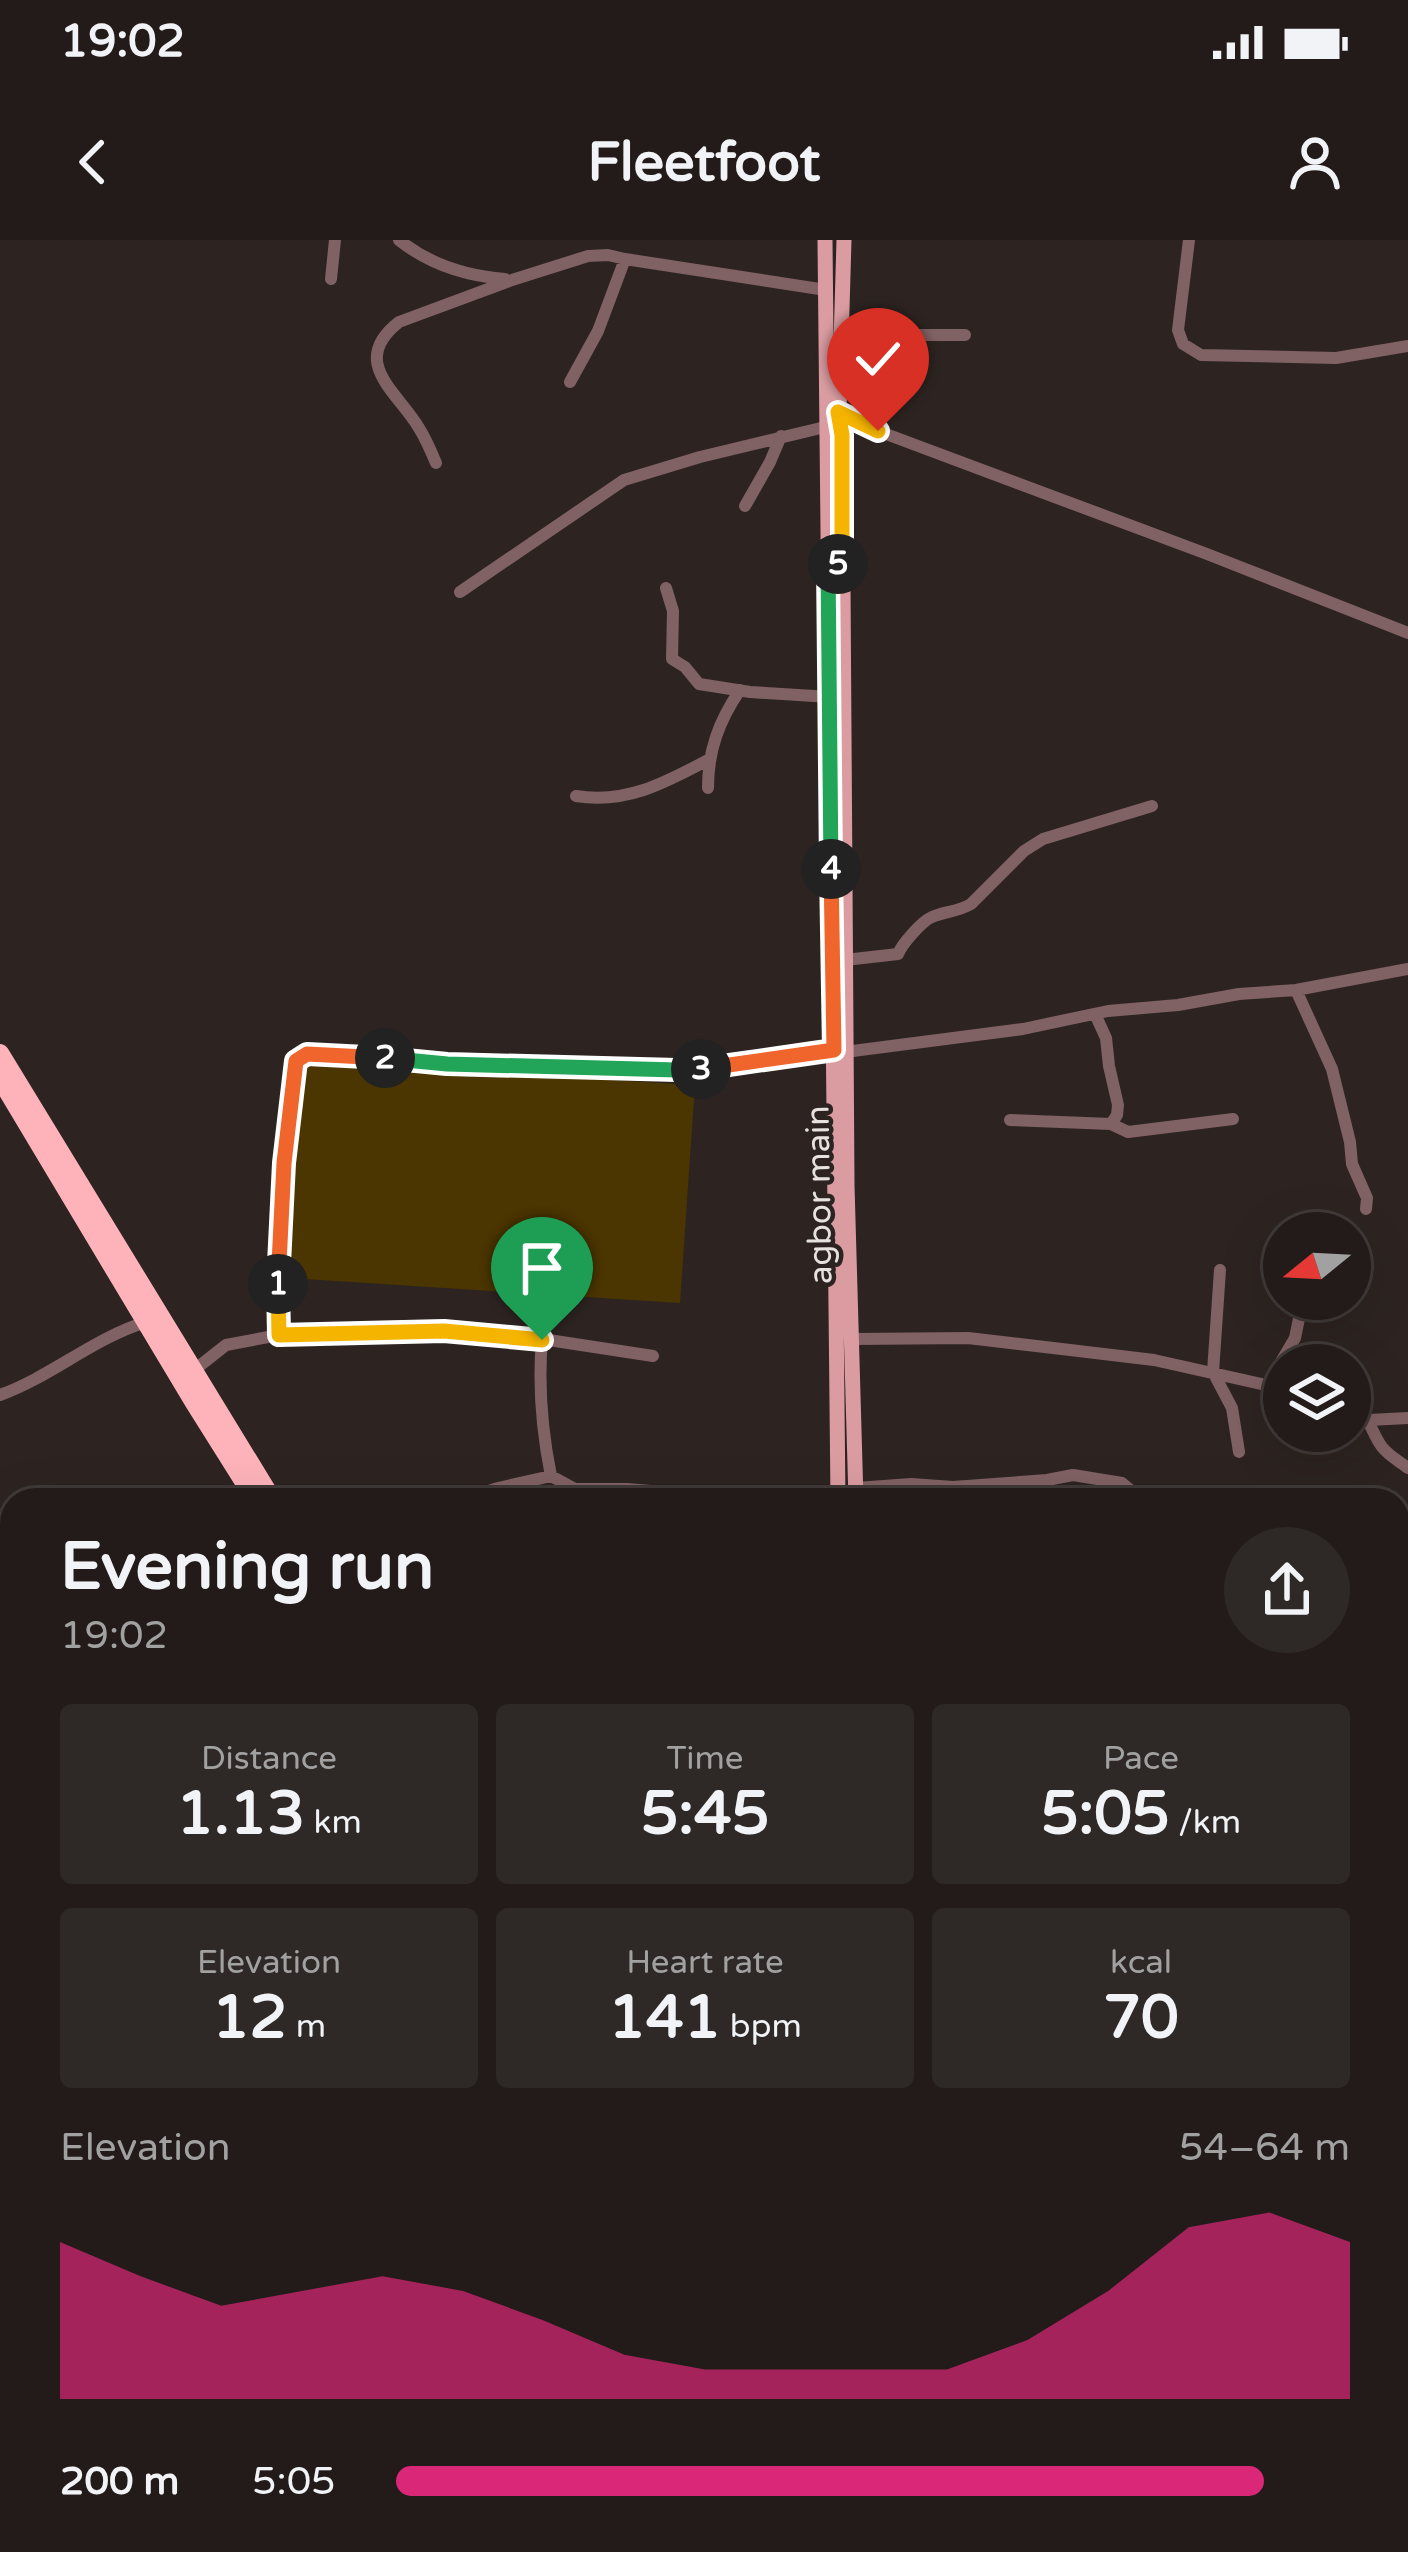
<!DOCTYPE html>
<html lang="en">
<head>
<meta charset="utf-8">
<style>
	body { margin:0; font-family:"Varela Round",sans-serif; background:#2e2826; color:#f1f3f6; height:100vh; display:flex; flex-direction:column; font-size:45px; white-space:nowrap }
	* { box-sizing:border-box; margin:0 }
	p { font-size:39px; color:#a2a1a2 }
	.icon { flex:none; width:66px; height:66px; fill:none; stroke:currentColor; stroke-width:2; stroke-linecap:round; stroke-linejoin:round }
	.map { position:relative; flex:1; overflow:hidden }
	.sheet { position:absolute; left:0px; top:1248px; width:1410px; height:1065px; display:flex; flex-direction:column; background:#221b19; border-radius:36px 36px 0 0; box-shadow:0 12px 48px #0002,0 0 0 3px #3f3938 }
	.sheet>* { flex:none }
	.needle { width:78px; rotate:252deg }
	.tools { position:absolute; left:1263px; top:972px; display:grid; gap:24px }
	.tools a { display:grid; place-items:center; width:108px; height:108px; border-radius:50%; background:#221b19; box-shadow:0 12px 48px #0002,0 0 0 3px #3f3938; font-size:60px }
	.pin { position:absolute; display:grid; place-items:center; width:102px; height:102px; color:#fff; margin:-123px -51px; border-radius:50% 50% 50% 0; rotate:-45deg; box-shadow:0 0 12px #0007 }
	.pin .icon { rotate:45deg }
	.km { position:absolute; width:60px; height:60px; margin:-30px; border-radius:50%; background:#222; color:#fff; font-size:33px; line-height:60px; text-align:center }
	.round { display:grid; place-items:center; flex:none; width:126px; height:126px; border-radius:63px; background:#2e2826 }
	.head { display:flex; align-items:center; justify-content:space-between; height:204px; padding:0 60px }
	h1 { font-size:66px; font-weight:700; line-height:90px }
	.stats { display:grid; grid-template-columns:repeat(3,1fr); gap:18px; height:204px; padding:12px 60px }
	.stats div { display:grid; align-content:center; border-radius:12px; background:#2e2826; text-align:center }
	.stats b { font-size:60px; font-weight:700 }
	.stats small { font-size:33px; font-weight:400 }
	.stats p { font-size:33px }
	.chart { height:336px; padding:24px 60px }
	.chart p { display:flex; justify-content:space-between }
	.chart svg { width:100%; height:216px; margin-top:12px; fill:#db2777; opacity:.7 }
	ul { padding:0 60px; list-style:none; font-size:39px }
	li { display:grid; grid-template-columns:192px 144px 1fr; align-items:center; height:90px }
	li i { height:30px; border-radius:15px; background:#db2777 }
	.status { display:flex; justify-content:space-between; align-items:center; height:84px; padding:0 60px; background:#221b19; direction:ltr }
	.status svg { height:33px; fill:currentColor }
	header { display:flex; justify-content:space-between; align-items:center; height:156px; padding:0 60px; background:#221b19; font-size:54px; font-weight:700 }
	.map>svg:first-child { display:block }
	.green { fill:#4b3500 }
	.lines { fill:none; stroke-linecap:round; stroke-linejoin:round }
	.minor { stroke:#806164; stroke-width:12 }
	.major { stroke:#da9ca1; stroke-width:15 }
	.highway { stroke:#feb3ba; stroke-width:18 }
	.split-1-casing { stroke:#fff; stroke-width:24 }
	.split-2-casing { stroke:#fff; stroke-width:24 }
	.split-3-casing { stroke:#fff; stroke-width:24 }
	.split-4-casing { stroke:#fff; stroke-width:24 }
	.split-5-casing { stroke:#fff; stroke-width:24 }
	.split-6-casing { stroke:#fff; stroke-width:24 }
	.split-1 { stroke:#f5b400; stroke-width:15 }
	.split-2 { stroke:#f0652b; stroke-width:15 }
	.split-3 { stroke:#22a559; stroke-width:15 }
	.split-4 { stroke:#f0652b; stroke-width:15 }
	.split-5 { stroke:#22a559; stroke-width:15 }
	.split-6 { stroke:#f5b400; stroke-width:15 }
	.labels { text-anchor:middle; stroke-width:9; stroke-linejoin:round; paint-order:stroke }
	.street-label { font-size:33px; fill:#e7e1df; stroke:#2d2421 }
</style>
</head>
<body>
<div class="status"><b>19:02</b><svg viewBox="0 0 49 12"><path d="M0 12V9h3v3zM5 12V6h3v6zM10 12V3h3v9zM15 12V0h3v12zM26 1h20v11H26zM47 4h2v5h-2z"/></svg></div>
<header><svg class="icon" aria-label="back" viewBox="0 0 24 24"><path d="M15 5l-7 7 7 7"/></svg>Fleetfoot<svg class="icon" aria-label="person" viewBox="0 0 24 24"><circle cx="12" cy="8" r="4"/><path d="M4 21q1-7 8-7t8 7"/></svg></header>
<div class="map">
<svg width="1408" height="2312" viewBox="0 0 1408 2312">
	<rect width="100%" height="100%" fill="#2d2421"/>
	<path class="green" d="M301,822L695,845L680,1063L289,1038Z"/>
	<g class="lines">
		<path class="minor" d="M399,0C429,24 467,36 505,39
			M1189,0L1178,90L1183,104L1201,115L1336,118L1408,106
			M331,39L335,0
			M842,101C860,102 910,105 879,134
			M875,103L914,95H965
			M570,142L598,91L625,19L826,50
			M839,172L878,191L1207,314L1408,393
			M436,223C431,211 426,199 419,188C398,152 348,122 399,82L512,40L588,16L608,15L625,19
			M745,266L770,222L781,196
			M666,348L673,371L672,419L685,427L699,444L750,452L830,457
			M460,352L624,240L700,217L825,187
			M708,548C708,510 719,481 740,450
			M576,556C626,564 665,543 708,520
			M845,720L898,714C902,704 922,681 932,677C945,671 958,672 971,664L1024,611L1043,599L1152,566
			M1296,750L1332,829L1350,902L1352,924L1367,958L1366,969
			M845,812L1023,789L1108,771L1178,765L1239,754L1296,750L1408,729
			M1010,880L1111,884L1117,875L1118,865L1109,826L1106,798L1095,774
			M1111,884L1128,892L1233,879
			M1220,1030L1213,1132L1232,1168L1239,1212
			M279,1095C279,1020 281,947 289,872C290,860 291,826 299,818C301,816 304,815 307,814L447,824L677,830L834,810
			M542,1099L653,1116
			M853,1099L968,1098L1070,1110L1154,1120L1284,1149
			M193,1131L226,1105L279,1095L444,1091L542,1099C538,1145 542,1191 551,1236
			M1268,1144L1295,1098L1303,1059
			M0,1155C52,1136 94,1098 146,1082
			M1350,1165C1370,1173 1370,1191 1382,1207C1389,1216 1399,1221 1408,1228
			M1369,1180L1408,1178
			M856,1248L911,1244L953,1247L1047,1240L1073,1235L1122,1243L1142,1260
			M462,1260L498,1248L551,1236L575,1249H627L721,1257L740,1255L746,1260
			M1398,1300L1408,1298
			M0,1356H12
			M1398,1416L1408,1417
			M0,1565L12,1568
			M1398,1754L1408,1753
			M0,1814L12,1819
			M0,1877L10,1873L12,1868
			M0,2019L12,2018
			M1398,2094L1408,2095
			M0,2189L12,2187
			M1398,2238L1405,2253L1398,2255
			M248,2301L254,2312
			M402,2301L407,2312
			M861,2301V2312
			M1177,2301L1181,2312
			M1272,2301L1276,2312
			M163,2312L180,2301
			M709,2312L711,2301
			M1288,2312L1307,2301"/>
		<path class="major" d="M825,0L838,1260
			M844,0L839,172L842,195L847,945L856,1260"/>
		<path class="highway" d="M0,813L273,1260
			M0,839L194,1163L255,1260
			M888,2301L895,2312
			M906,2301L913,2312"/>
	</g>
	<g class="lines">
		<defs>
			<path id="split-1" d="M278,1044L279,1095L444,1091L542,1100"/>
			<path id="split-2" d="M278,1044L284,923L296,821L307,814L385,818"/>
			<path id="split-3" d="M385,818L447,824L677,830L701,829"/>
			<path id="split-4" d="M701,829L834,810L831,629"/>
			<path id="split-5" d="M831,629L828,323L838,324"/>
			<path id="split-6" d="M838,324H842V195L838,172L878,191"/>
		</defs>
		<use href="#split-1" class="split-1-casing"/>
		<use href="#split-2" class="split-2-casing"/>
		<use href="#split-3" class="split-3-casing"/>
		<use href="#split-4" class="split-4-casing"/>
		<use href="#split-5" class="split-5-casing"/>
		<use href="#split-6" class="split-6-casing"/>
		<use href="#split-1" class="split-1"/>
		<use href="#split-2" class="split-2"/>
		<use href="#split-3" class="split-3"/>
		<use href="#split-4" class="split-4"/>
		<use href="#split-5" class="split-5"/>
		<use href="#split-6" class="split-6"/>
	</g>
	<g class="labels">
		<g class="street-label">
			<text transform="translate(818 955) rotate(-91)" y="12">agbor main</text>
		</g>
	</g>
</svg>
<div class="tools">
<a><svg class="needle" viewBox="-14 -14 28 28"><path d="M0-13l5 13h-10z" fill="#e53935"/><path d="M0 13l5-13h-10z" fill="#a2a1a2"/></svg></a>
<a><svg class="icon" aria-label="layers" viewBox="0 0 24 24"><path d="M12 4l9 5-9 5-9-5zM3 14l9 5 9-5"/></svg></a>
</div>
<div class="pin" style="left:542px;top:1100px;background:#1e9e55"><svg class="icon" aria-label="arrive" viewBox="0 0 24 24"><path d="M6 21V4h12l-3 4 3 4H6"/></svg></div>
<div class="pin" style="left:878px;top:191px;background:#d93025"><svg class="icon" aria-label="check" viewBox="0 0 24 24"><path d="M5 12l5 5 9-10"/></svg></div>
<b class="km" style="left:278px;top:1044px">1</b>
<b class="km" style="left:385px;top:818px">2</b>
<b class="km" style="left:701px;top:829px">3</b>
<b class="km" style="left:831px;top:629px">4</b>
<b class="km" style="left:838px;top:324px">5</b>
<section class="sheet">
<div class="head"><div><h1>Evening run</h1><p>19:02</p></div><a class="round"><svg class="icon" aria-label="share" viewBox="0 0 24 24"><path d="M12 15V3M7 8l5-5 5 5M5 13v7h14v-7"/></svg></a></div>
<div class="stats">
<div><p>Distance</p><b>1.13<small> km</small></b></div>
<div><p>Time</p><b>5:45</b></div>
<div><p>Pace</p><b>5:05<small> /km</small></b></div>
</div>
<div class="stats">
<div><p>Elevation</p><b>12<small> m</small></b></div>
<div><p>Heart rate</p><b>141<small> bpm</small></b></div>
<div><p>kcal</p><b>70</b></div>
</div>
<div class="chart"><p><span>Elevation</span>54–64 m</p>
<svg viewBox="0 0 160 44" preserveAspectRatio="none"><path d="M0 44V12L10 19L20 25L30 22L40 19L50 22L60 28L70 35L80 38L90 38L100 38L110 38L120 32L130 22L140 9L150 6L160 12V44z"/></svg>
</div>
<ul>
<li><b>200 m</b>5:05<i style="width:91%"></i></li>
</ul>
</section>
</div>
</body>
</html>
